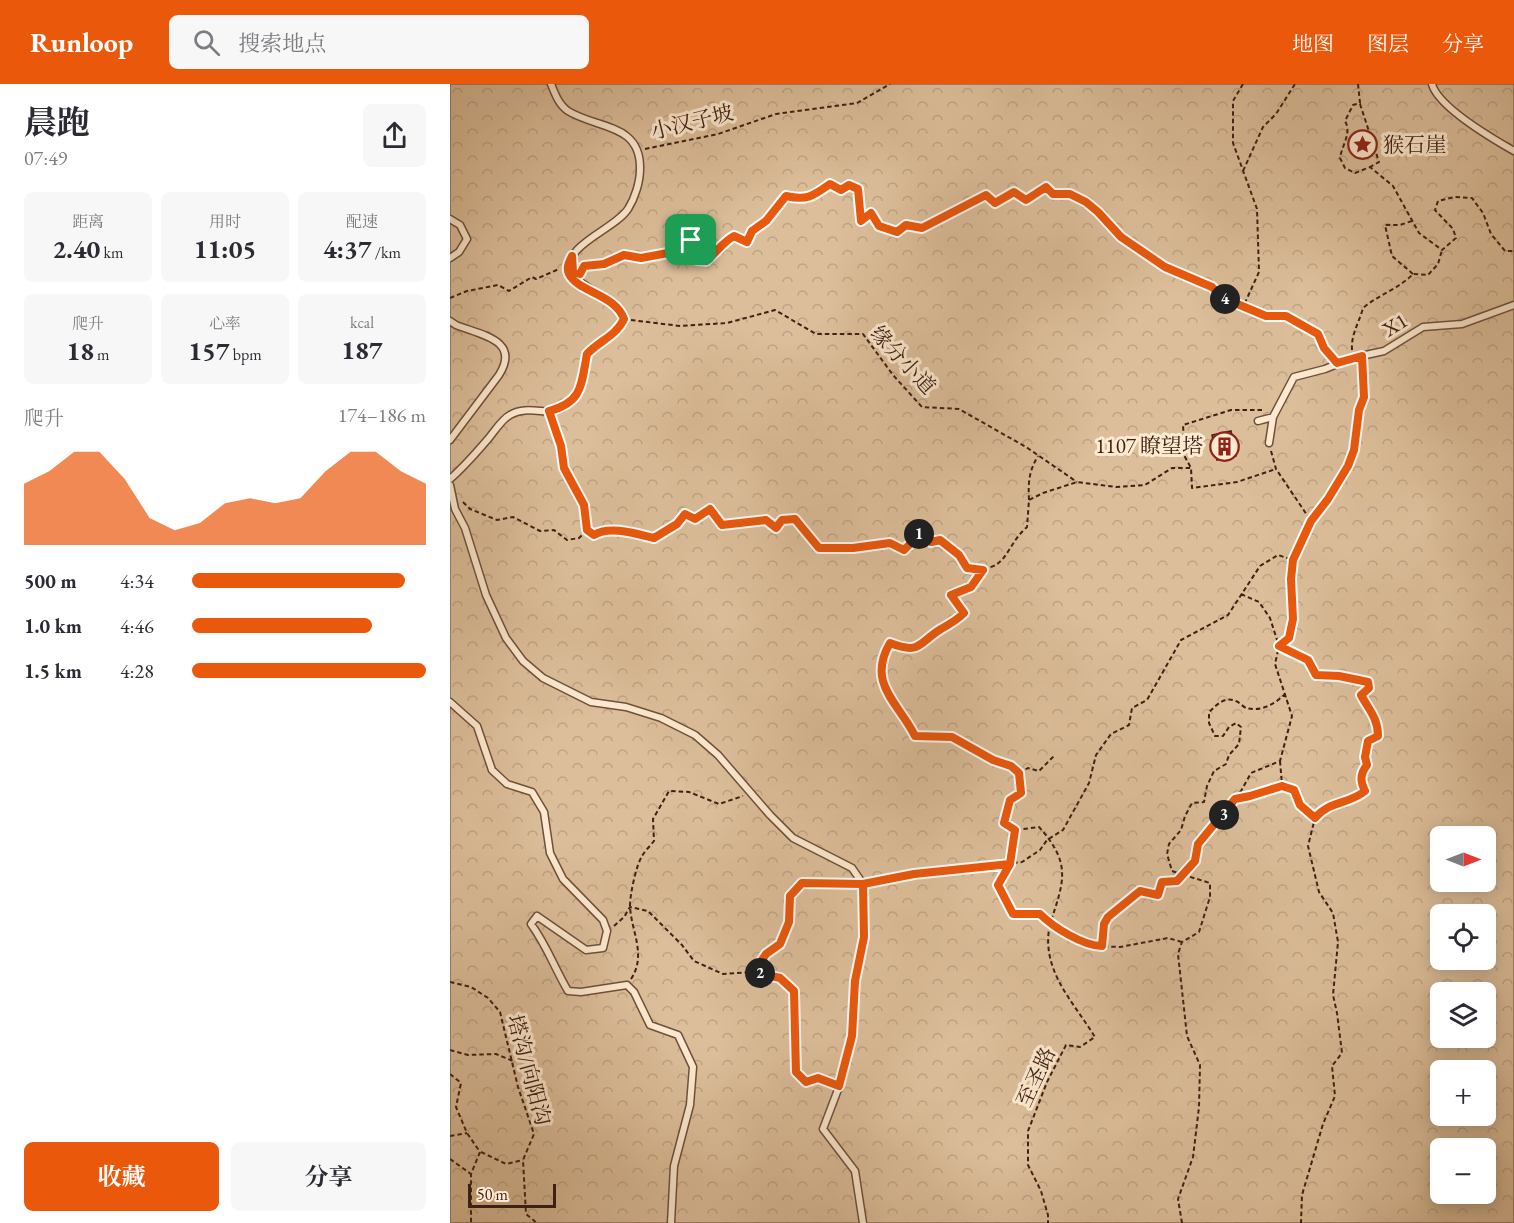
<!DOCTYPE html>
<html lang="zh">
<head>
<meta charset="utf-8">
<style>
	body { margin:0; font-family:"EB Garamond","Noto Serif SC",serif; background:#f7f7f7; color:#2b2b33; height:100vh; display:flex; flex-direction:column; font-size:22px; white-space:nowrap }
	* { box-sizing:border-box; margin:0 }
	p { font-size:20px; color:#7c7c81 }
	.icon { flex:none; width:33px; height:33px; fill:none; stroke:currentColor; stroke-width:2; stroke-linecap:round; stroke-linejoin:round }
	.map { position:relative; flex:1; overflow:hidden }
	.panel { display:flex; flex-direction:column; background:#fff; width:450px }
	.panel>* { flex:none }
	.needle { width:39px; rotate:90deg }
	.controls { position:absolute; left:980px; top:742px; display:grid; gap:12px }
	.controls a { display:grid; place-items:center; width:66px; height:66px; border-radius:9px; background:#fff; box-shadow:0 3px 15px #0003; font-size:30px }
	.scale { position:absolute; left:18px; bottom:15px; width:88px; box-sizing:border-box; padding-left:6px; border:3px solid #3f2013; border-top:0; font-size:16px; line-height:21px; white-space:nowrap; color:#3f2013; -webkit-text-stroke:4px #fdead0; paint-order:stroke }
	.pin { position:absolute; display:grid; place-items:center; width:51px; height:51px; color:#fff; margin:-26px; border-radius:12px; box-shadow:0 3px 9px #0006 }
	.km { position:absolute; width:30px; height:30px; margin:-15px; border-radius:50%; background:#222; color:#fff; font-size:16px; line-height:30px; text-align:center }
	.round { display:grid; place-items:center; flex:none; width:63px; height:63px; border-radius:9px; background:#f7f7f7 }
	.overview { display:flex; align-items:center; justify-content:space-between; height:102px; padding:0 24px }
	h1 { font-size:33px; font-weight:700; line-height:45px }
	.metrics { display:grid; grid-template-columns:repeat(3,1fr); gap:9px; height:102px; padding:6px 24px }
	.metrics div { display:grid; align-content:center; border-radius:9px; background:#f7f7f7; text-align:center }
	.metrics b { font-size:26px; font-weight:700 }
	.metrics small { font-size:16px; font-weight:400 }
	.metrics p { font-size:16px }
	.chart { height:168px; padding:12px 24px }
	.chart p { display:flex; justify-content:space-between }
	.chart svg { width:100%; height:108px; margin-top:6px; fill:#ea580c; opacity:.7 }
	.action { display:flex; gap:12px; margin-top:auto; padding:12px 24px }
	.action a { flex:1; height:69px; border-radius:9px; background:#ea580c; color:#fff; font-size:24px; font-weight:700; line-height:69px; text-align:center }
	.action a+a { background:#f7f7f7; color:#2b2b33 }
	ul { padding:0 24px; list-style:none; font-size:20px }
	li { display:grid; grid-template-columns:96px 72px 1fr; align-items:center; height:45px }
	li i { height:15px; border-radius:8px; background:#ea580c }
	header { display:flex; align-items:center; gap:36px; box-sizing:border-box; height:84px; padding:0 30px; background:#ea580c; color:#fff }
	header strong { font-size:28px }
	nav { display:flex; gap:33px; margin-inline-start:auto; font-size:21px }
	.search { width:420px; height:54px; background:#f7f7f7; display:flex; align-items:center; gap:15px; box-sizing:border-box; padding:0 21px; border-radius:9px; color:#7c7c81; font-size:22px }
	main { display:flex; flex:1; min-height:0 }
	.map>svg:first-child { display:block }
	.forest { fill:url(#forest-crowns); stroke:#8e6f56; stroke-width:1.5; fill-rule:evenodd }
	.building { fill:url(#building-cross-hatch); stroke:#3f2013; stroke-width:1.5 }
	.lines { fill:none; stroke-linecap:round; stroke-linejoin:round }
	.lane-casing { stroke:#6e503c; stroke-width:9 }
	.path { stroke:#3f2013; stroke-width:2; stroke-dasharray:4.5 3; stroke-linecap:butt }
	.lane { stroke:#fdead0; stroke-width:6 }
	.route-casing { stroke:#fff; stroke-width:12 }
	.route { stroke:#ea580c; stroke-width:8 }
	.labels { text-anchor:middle; stroke-width:6; stroke-linejoin:round; paint-order:stroke }
	.street-label { font-size:21px; fill:#3f2013; stroke:#fdead0 }
	.poi-label { font-size:21px; fill:#3f2013; stroke:#fdead0; text-anchor:start }
</style>
</head>
<body>
<header>
<strong>Runloop</strong>
<div class="search"><svg class="icon" aria-label="search" viewBox="0 0 24 24"><circle cx="10" cy="10" r="6"/><path d="M15 15l6 6"/></svg>搜索地点</div>
<nav><a>地图</a><a>图层</a><a>分享</a></nav>
</header>
<main>
<section class="panel">
<div class="overview"><div><h1>晨跑</h1><p>07:49</p></div><a class="round"><svg class="icon" aria-label="share" viewBox="0 0 24 24"><path d="M12 15V3M7 8l5-5 5 5M5 13v7h14v-7"/></svg></a></div>
<div class="metrics">
<div><p>距离</p><b>2.40<small> km</small></b></div>
<div><p>用时</p><b>11:05</b></div>
<div><p>配速</p><b>4:37<small> /km</small></b></div>
</div>
<div class="metrics">
<div><p>爬升</p><b>18<small> m</small></b></div>
<div><p>心率</p><b>157<small> bpm</small></b></div>
<div><p>kcal</p><b>187</b></div>
</div>
<div class="chart"><p><span>爬升</span>174–186 m</p>
<svg viewBox="0 0 160 44" preserveAspectRatio="none"><path d="M0 44V19L10 14L20 6L30 6L40 17L50 33L60 38L70 35L80 27L90 25L100 27L110 25L120 14L130 6L140 6L150 14L160 19V44z"/></svg>
</div>
<ul>
<li><b>500 m</b>4:34<i style="width:91%"></i></li>
<li><b>1.0 km</b>4:46<i style="width:77%"></i></li>
<li><b>1.5 km</b>4:28<i style="width:100%"></i></li>
</ul>
<div class="action"><a>收藏</a><a>分享</a></div>
</section>
<div class="map">
<svg width="1064" height="1139" viewBox="0 0 1064 1139">
	<defs>
		<pattern id="forest-crowns" width="20" height="18" patternUnits="userSpaceOnUse" patternTransform="scale(1.5)"><rect width="20" height="18" fill="#dcbe9a"/><path d="M2 6a3 3 0 1 1 6 0M12 15a3 3 0 1 1 6 0" fill="none" stroke="#bea384"/></pattern>
		<pattern id="building-cross-hatch" width="8" height="8" patternUnits="userSpaceOnUse" patternTransform="scale(1.5)"><rect width="8" height="8" fill="#a18368"/><path d="M0 0l8 8M0 8l8-8" fill="none" stroke="#856b54"/></pattern>
	</defs>
	<rect width="100%" height="100%" fill="#fcdeb6"/>
	<filter id="stains"><feTurbulence type="fractalNoise" baseFrequency=".00333" numOctaves="4"/><feColorMatrix values="0 0 0 0 .2 0 0 0 0 .09 0 0 0 0 .02 0 0 0 .5 -.17"/></filter>
	<radialGradient id="worn" r=".72"><stop offset=".6" stop-color="#630" stop-opacity="0"/><stop offset="1" stop-color="#630" stop-opacity=".3"/></radialGradient>
	<path class="forest" d="M0,0H1064V1139H0ZM990,753H1035V798H990ZM990,831H1035V876H990ZM990,909H1035V954H990ZM990,987H1035V1032H990ZM990,1065H1035V1110H990Z"/>
	<path class="building" d="M781,347L786,372L767,376L762,351Z"/>
	<g class="lines">
		<defs>
			<path id="lane" d="M982,0C988,23 1043,55 1064,67
				M0,135L10,141L17,155L9,168L0,174
				M0,237L6,241C31,251 71,256 49,291L0,356
				M808,337L823,333
				M819,359L823,333L844,293L875,285L902,274L934,267L973,243L1012,240L1064,221
				M0,395C14,383 26,369 38,355C44,348 52,335 60,331C70,325 80,326 91,327C129,330 131,298 137,270C149,257 166,252 174,235L170,226L119,190C114,159 163,147 178,125C185,114 190,98 190,85C191,39 147,45 118,27C109,21 105,10 101,0
				M0,401L5,425L15,444L36,511L56,554L73,577L93,594L141,618L176,623L211,634L245,651L268,671L320,731L343,754L402,784L413,800L414,853L405,897L402,952L392,995L373,1045L405,1087L413,1139
				M0,618L27,642L42,686L57,700L82,708L94,728L100,769L113,795L153,836L157,847L153,864L136,866L87,832L81,840C97,862 104,883 118,907L131,908L177,901L184,908L200,941L228,951L243,983L240,1021L224,1082L221,1139"/>
		</defs>
		<use href="#lane" class="lane-casing"/>
		<path class="path" d="M793,0L783,17V59L807,125L809,188L794,221
			M908,0L910,19L903,21L895,37C902,49 892,61 890,74L895,84L905,89L920,83L943,102L969,149L992,166L1006,154L1003,145L985,126L988,117L1005,113L1022,114L1033,129L1041,150L1055,167H1064
			M910,20L929,78L920,83
			M195,65L268,50L326,30L407,19L440,0
			M793,87L813,43L826,30L845,0
			M962,137L950,141H935L942,172L963,190
			M131,189L134,182L154,180L174,171L191,174L234,167L241,156H248L247,176L256,178C265,170 274,157 284,152L297,158L302,147L316,137L336,112C357,117 363,112 380,100L391,106L399,101L408,105L410,137L421,129L429,142L447,148L456,141L472,144L536,111L545,119L564,108L576,116L596,103L603,110H620L636,119L647,128L671,153L715,183L762,203L773,214L816,232H836L868,250L874,264L881,272
			M0,214L17,207L48,201L59,207L82,193L86,195L109,185
			M181,236L230,242L277,239L325,226L366,250H413L443,291L472,323L509,325L576,363L627,398
			M902,266C901,250 909,239 913,224C928,211 950,204 963,190L978,191L988,180L992,166
			M812,326H781L733,341L735,373L741,384L742,404L787,398L826,385
			M102,335L111,362L114,384L134,421L137,446
			M821,367L826,385L861,437
			M579,416C578,398 579,387 588,372
			M13,418L20,425L47,436L63,433L90,447L104,446L117,456L129,454L137,446L144,451C159,441 187,450 204,454L227,440L235,430L245,435L260,425L271,441L316,436L325,444L332,436L345,435L369,464H403L439,459L454,466L472,448L481,458L490,456L509,471L517,484C559,490 553,464 577,443L579,416L593,409L627,398L666,403L695,401L722,384H741
			M532,487L521,503L501,511L514,529C507,536 500,540 491,545C468,559 471,571 440,559C437,564 432,570 431,576C428,607 453,627 465,652L502,653L543,676L561,682L569,689
			M791,510L809,518L820,534L829,562L858,576L866,591L889,592L918,598L919,604L911,611C919,626 928,634 928,652L918,657L915,673L917,681C910,690 910,697 915,707L907,714L883,720L871,726L865,734L858,762L869,808L883,829L888,858L883,911L887,929L892,969L882,982L885,1012L873,1040L852,1111L851,1139
			M830,677L832,701
			M569,689L571,709L560,716L554,739L565,746L560,780L548,801L563,830H590L600,840C590,886 623,917 645,953L630,963L616,961L597,998L578,1047V1081L591,1107L598,1131V1139
			M569,689L578,684L589,687L605,671
			M787,715L800,712L832,702L844,706L850,721L865,734
			M566,746L589,743C622,780 614,797 600,840L643,862L670,863L718,854L732,858
			M422,798L463,790L572,778L590,766L597,756L613,746L639,699L646,671L661,650L679,641L682,624L697,616L731,556L778,531L810,482L828,471L843,476
			M164,842L174,833L180,823L198,827L232,861L244,877L273,890L304,888L330,894L344,907L346,988L356,998L368,994L382,999
			M652,862L654,840L658,833L690,808L708,811L712,798L727,797L734,791L722,787L717,770L719,760L731,746L735,732L742,719L754,718L757,702L764,687L776,680L779,671L789,660L791,643L786,639L779,643L773,652H765L759,639V628C768,620 775,611 788,618C789,619 794,623 796,624C811,628 825,620 835,610
			M304,888L316,869L331,860L339,838L340,812L352,799L402,800
			M181,895C197,871 181,847 180,822C180,810 186,782 192,772C195,767 200,762 204,757L203,735L219,707L239,708L269,720L293,712
			M0,898L21,903L38,914L50,928L68,1003L84,1050L73,1076L76,1130L87,1139
			M0,966L18,971L46,970L63,977
			M0,990L11,999L6,1023L17,1049L30,1068L21,1090V1139
			M0,1052L17,1049
			M31,1068L56,1080L73,1076
			M0,1075L21,1090
			M732,1139L728,1115L743,1073L749,1023L750,981L737,952L728,870L732,858L749,848L760,813V799L734,791L745,777L748,760L771,733L791,707L801,689L830,677L842,632L825,580L829,562L839,554L843,535L841,495L843,476L861,437L878,415L898,382L904,366L909,326L914,313L913,281"/>
		<use href="#lane" class="lane"/>
	</g>
	<g class="lines">
		<defs>
			<path id="route" d="M241,156L234,166L191,174L174,171L154,180L134,182L130,190L123,188L122,172C119,178 116,184 119,190C128,208 165,210 174,235C166,252 149,257 137,270C131,301 133,318 99,327L111,362L114,384L134,421L137,446L144,451C159,441 187,450 204,454L227,440L235,430L245,435L260,425L272,441L316,436L326,444L332,436L345,435L369,464H403L440,459L454,466L472,448L481,458L490,456L509,471L517,484L533,486L521,503L501,511L514,529C507,536 500,540 491,545C468,559 471,571 440,559C416,600 449,619 465,652L502,653L543,676L561,682L569,689L571,709L560,716L554,739L565,746L560,780L464,790L413,800L352,799L340,812L339,838L330,860L316,870L304,888L330,894L344,907L346,988L356,998L368,994L389,1002L402,952L405,897L414,853L413,800L464,790L560,780L548,801L563,830H590C603,843 633,862 652,862L654,840L658,833L690,807L708,811L712,798L727,797L745,777L748,760L785,715L800,712L832,702L844,706L850,721L865,734C880,716 898,721 915,707C910,697 910,690 917,681L915,673L918,657L928,652C928,634 919,626 911,611L919,604L918,598L889,592L866,591L858,576L829,562L839,554L843,535L841,495L843,476L861,437L878,415L898,382L904,366L909,326L914,313L912,272L887,279L874,264L868,250L836,232H816L773,214L762,203L715,183L671,153L648,128L636,118L620,110H603L596,103L576,116L564,108L545,119L536,111L472,144L456,141L447,148L429,142L421,129L411,137L408,105L399,101L391,106L380,100C363,112 357,117 336,112L316,137L302,147L297,158L284,152C273,158 266,169 256,177L247,176L248,156H241"/>
		</defs>
		<use href="#route" class="route-casing"/>
		<use href="#route" class="route"/>
	</g>
	<defs>
		<symbol id="sight-ring" viewBox="-11 -11 22 22"><circle r="9.5" fill="#fdead0" stroke="#8f2418" stroke-width="1.5"/><path d="M0-6L1.8-2.2L6-1.7L2.9 1.2L3.7 5.4L0 3.3L-3.7 5.4L-2.9 1.2L-6-1.7L-1.8-2.2Z" fill="#8f2418"/></symbol>
		<symbol id="building-ring" viewBox="-11 -11 22 22"><circle r="9.5" fill="#fdead0" stroke="#8f2418" stroke-width="1.5"/><path d="M-4-6H4V6H1V3H-1V6H-4ZM-2.5-4.3h1.7v1.8h-1.7ZM.8-4.3h1.7v1.8H.8ZM-2.5-1h1.7V.8h-1.7ZM.8-1h1.7V.8H.8Z" fill="#8f2418"/></symbol>
	</defs>
	<g fill-rule="evenodd">
		<use href="#sight-ring" x="896" y="44" width="33" height="33"/>
		<use href="#building-ring" x="758" y="346" width="33" height="33"/>
	</g>
	<g class="labels">
		<g class="street-label">
			<text transform="translate(242 38) rotate(-14)" y="7">小汉子坡</text>
			<text transform="translate(945 241) rotate(-32)" y="7">X1</text>
			<text transform="translate(453 276) rotate(47)" y="7">缘分小道</text>
			<text transform="translate(79 986) rotate(75)" y="7">塔沟/向阳沟</text>
			<text transform="translate(586 993) rotate(-65)" y="7">至圣路</text>
		</g>
		<g class="poi-label">
			<text x="933" y="68">猴石崖</text>
			<text x="753" y="369" text-anchor="end">1107 瞭望塔</text>
		</g>
	</g>
	<rect width="100%" height="100%" filter="url(#stains)"/>
	<rect width="100%" height="100%" fill="url(#worn)"/>
</svg>
<div class="controls">
<a><svg class="needle" viewBox="-14 -14 28 28"><path d="M0-13l5 13h-10z" fill="#e53935"/><path d="M0 13l5-13h-10z" fill="#7c7c81"/></svg></a>
<a><svg class="icon" aria-label="locate" viewBox="0 0 24 24"><circle cx="12" cy="12" r="6"/><path d="M12 2v4M12 18v4M2 12h4M18 12h4"/></svg></a>
<a><svg class="icon" aria-label="layers" viewBox="0 0 24 24"><path d="M12 4l9 5-9 5-9-5zM3 14l9 5 9-5"/></svg></a>
<a>+</a>
<a>−</a>
</div>
<div class="scale">50 m</div>
<div class="pin" style="left:241px;top:156px;background:#1e9e55"><svg class="icon" aria-label="arrive" viewBox="0 0 24 24"><path d="M6 21V4h12l-3 4 3 4H6"/></svg></div>
<b class="km" style="left:469px;top:450px">1</b>
<b class="km" style="left:310px;top:889px">2</b>
<b class="km" style="left:774px;top:731px">3</b>
<b class="km" style="left:775px;top:215px">4</b>
</div>
</main>
</body>
</html>
